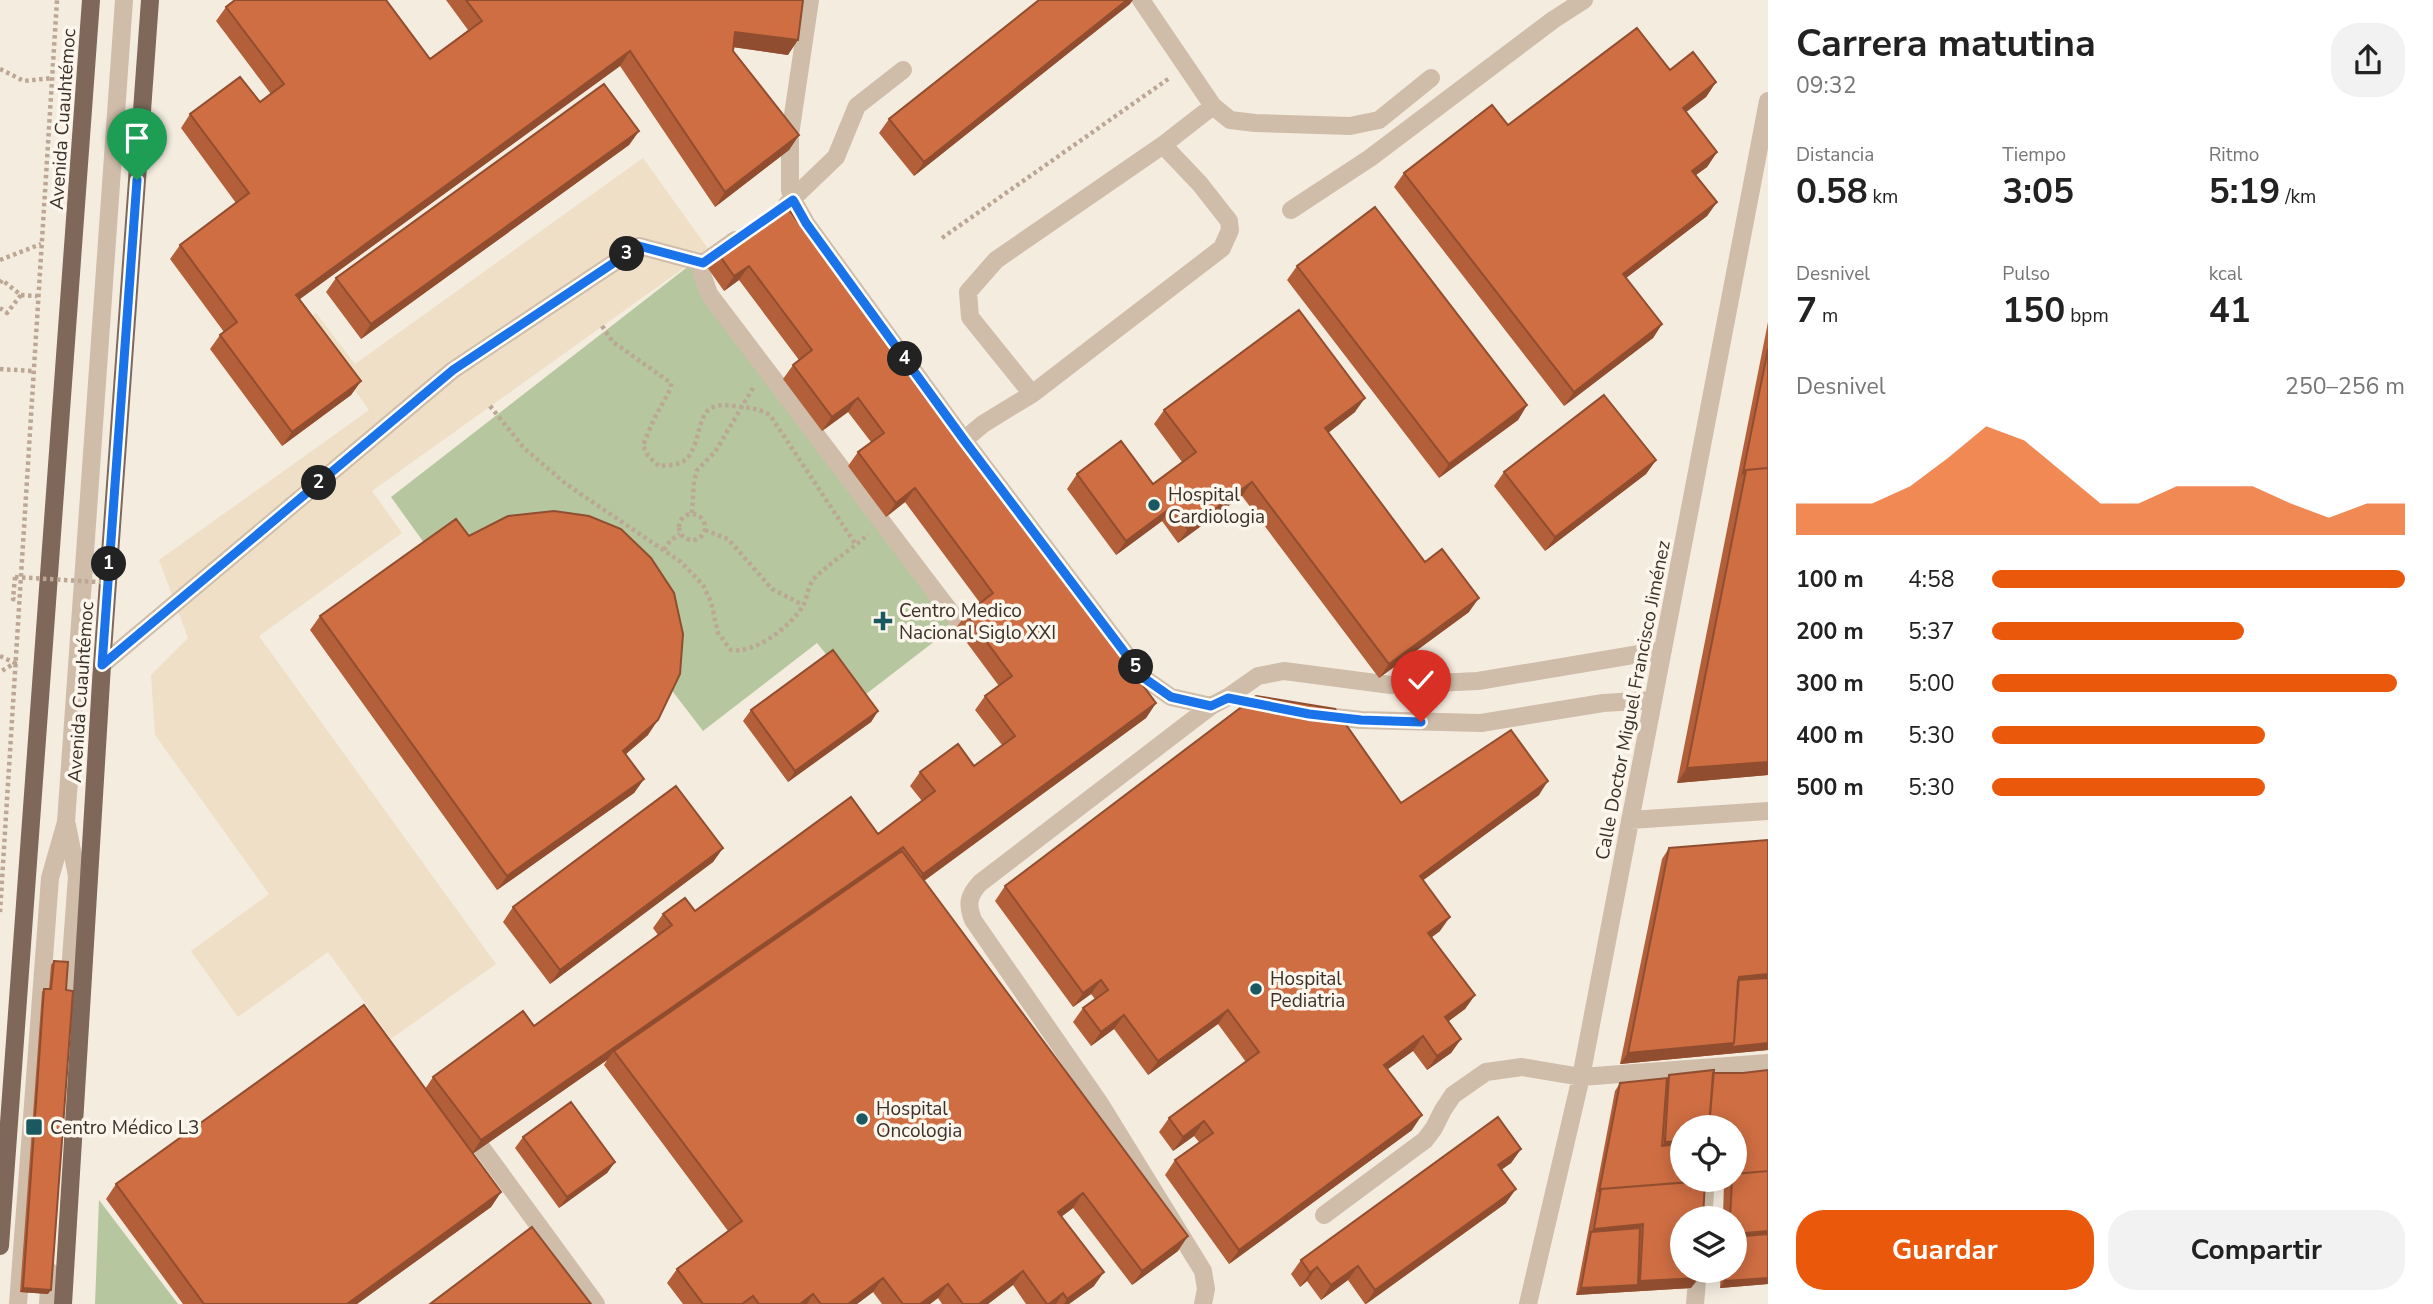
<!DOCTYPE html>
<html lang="es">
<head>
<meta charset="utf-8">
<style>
	body { margin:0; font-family:"Nunito Sans",sans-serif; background:#f2f2f2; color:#222; height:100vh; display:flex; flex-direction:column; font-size:26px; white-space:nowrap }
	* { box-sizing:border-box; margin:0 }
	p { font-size:23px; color:#767676 }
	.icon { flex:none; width:38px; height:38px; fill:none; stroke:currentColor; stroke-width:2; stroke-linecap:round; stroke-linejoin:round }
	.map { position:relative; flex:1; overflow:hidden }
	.details { display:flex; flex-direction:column; background:#fff; width:665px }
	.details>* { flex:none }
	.controls { position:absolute; left:1670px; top:1115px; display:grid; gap:14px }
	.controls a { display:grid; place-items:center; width:77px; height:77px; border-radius:50%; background:#fff; box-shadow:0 4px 18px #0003; font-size:35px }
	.pin { position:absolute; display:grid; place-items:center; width:60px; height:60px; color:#fff; margin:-72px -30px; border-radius:50% 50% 50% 0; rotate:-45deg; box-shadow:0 0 7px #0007 }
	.pin .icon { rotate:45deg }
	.km { position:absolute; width:35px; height:35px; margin:-18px; border-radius:50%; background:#222; color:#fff; font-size:19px; line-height:35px; text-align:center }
	.round { display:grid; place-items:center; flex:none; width:74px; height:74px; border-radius:28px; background:#f2f2f2 }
	.summary { display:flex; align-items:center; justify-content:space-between; height:119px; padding:0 28px }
	h1 { font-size:38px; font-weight:700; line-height:52px }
	.stats { display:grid; grid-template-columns:repeat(3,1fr); gap:10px; height:119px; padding:7px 28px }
	.stats div { display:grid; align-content:center }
	.stats b { font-size:35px; font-weight:700 }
	.stats small { font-size:19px; font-weight:400 }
	.stats p { font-size:19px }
	.chart { height:196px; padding:14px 28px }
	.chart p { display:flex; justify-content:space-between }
	.chart svg { width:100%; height:126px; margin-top:7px; fill:#ea580c; opacity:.7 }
	.cta { display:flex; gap:14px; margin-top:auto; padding:14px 28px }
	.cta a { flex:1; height:80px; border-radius:28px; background:#ea580c; color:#fff; font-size:28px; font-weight:700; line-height:80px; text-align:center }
	.cta a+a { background:#f2f2f2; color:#222 }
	ul { padding:0 28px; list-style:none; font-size:23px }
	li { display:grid; grid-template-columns:112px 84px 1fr; align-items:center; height:52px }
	li i { height:18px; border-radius:9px; background:#ea580c }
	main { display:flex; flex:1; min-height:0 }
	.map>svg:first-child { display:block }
	.green { fill:#b6c69e }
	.plaza { fill:#eedfc6 }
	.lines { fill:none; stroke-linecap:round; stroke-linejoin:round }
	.path { stroke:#bba794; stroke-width:4.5; stroke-dasharray:3.5 3.5; stroke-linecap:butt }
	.minor { stroke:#cfbdaa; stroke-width:18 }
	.major { stroke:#7f685a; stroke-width:18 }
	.path-bridge { stroke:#bba794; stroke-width:4.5; stroke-dasharray:3.5 3.5; stroke-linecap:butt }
	.wall { fill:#b25f3a }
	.shaded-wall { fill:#914d2f }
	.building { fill:#cf6e43; stroke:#914d2f; stroke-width:2 }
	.route-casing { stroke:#fff; stroke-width:14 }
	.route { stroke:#1a73e8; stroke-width:9 }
	.poi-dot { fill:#1b5961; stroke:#fcf6ed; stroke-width:2.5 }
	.labels { text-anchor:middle; stroke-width:7; stroke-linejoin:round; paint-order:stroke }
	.street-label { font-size:19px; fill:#3c312a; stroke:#fcf6ed }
	.poi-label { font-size:19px; fill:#3c312a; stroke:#fcf6ed; text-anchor:start }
</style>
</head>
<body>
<main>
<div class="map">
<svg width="1768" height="1304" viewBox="0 0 1768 1304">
	<rect width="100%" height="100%" fill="#f5ece0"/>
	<path class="green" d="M690,265L768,371L966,617L861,698L817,643L703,731L670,688L427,547L391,497Z
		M99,1200L178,1304H95Z"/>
	<path class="plaza" d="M643,158L709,250L372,491L402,533L259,636L496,964L391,1039L328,952L238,1017L191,951L269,894L155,735L151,675L188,638L159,560L369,410L305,321L316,313L355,364Z"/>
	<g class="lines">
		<path class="path" d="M0,69L24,81L52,78
			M942,238L1171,77
			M0,260L41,244
			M0,283L2,280L21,295L7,313L0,308
			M21,295L37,296
			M602,326L613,342L671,383V388L654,419L643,445L648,456L659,466C669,465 682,466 689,456C705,433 693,399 734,406C748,408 758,408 770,415L856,545
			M0,369L33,371
			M490,406L524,448L566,484L681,562L703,585L711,602L718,633L731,650C755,654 791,626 803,606C807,598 808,587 813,580C827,564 852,550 868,534
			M692,513L694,481L697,470L715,452L753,388
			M679 527a13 13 0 1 1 26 0a13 13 0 1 1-26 0Z
			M705,530L728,539L772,589L803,605
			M664,550L670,541L680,534
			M15,577L13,599L19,600
			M0,656L15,663L0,672
			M0,912L57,0"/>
		<path class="minor" d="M810,0L790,135V190L793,200L806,223L964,440L1144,678L1171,697L1211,706
			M1141,0L1213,106L1230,120L1255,123L1350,126L1379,120L1431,78
			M1163,145L1200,184L1229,221L1230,230L1222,248L1032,394L970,317L968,292L996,260L1163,145L1213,106
			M787,204L836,157L857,106L903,70
			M1291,210L1370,158L1553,20L1584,0
			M735,240L703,263L701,271L709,294L955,618
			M964,440L983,424L1032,394
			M102,665L453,370L639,246L703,263
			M1317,715L1361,720L1481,723L1603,703L1653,700
			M1630,820L1768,811
			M67,825L77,876L67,1013
			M481,1147L596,1304
			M1324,1215L1425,1140L1434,1128L1443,1110L1453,1095L1486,1072L1522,1067L1581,1077L1768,1063
			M1703,1218L1706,1180
			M18,1304L50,878L66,822L124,0
			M48,1304L50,1272
			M1203,1304L1206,1289L1203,1271L1099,1102L973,920C967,904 968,896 980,883L1211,706L1228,697L1258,676L1284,671L1391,685L1478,681L1663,650
			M1528,1304L1581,1077L1768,101
			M1695,1304L1698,1270"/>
		<path class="major" d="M0,1246L91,0
			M63,1304L102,665L150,0"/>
		<path class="path-bridge" d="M15,577L114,583"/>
	</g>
	<path class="wall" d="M446,0H803L788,55L733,47V51L799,135L789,150L715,207L620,66L300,299L361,381L351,395L282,446L210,349L220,335L224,332L170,259L180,245L236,203L181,128L190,114L260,102L271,94L216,21L226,7L430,59L468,30Z
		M1130,4L914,176L879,133L889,119Z
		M1670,70L1716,82L1706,97L1686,112L1717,152L1707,167L1696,175L1717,202L1707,216L1626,278L1662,324L1653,338L1564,406L1394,187L1404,173Z
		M639,131L629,145L361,339L326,292L336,278Z
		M784,203L1156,703L1146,718L924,881L1178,1251L1132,1285L1073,1208L1062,1216L1094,1286L1069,1304H1026L1013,1285L988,1304H942L938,1298L930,1304H882L873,1292L857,1304H683L667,1283L677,1269L728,1231L604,1065L607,1060L472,1154L501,1192L491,1207L357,1304H183L106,1199L116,1184L425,1089L433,1077L534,1026L658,935L653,928L663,914L695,911L878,834L922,801L910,786L920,772L974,766L1002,745L975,710L985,696L999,686L956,628L966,614L980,603L905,502L886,517L848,466L858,452L871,442L848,412L822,431L783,379L793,365L799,360L739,280L724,291L707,267L717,252Z
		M1297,266L1527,405L1518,420L1439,478L1287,280Z
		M1768,322V775L1677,783Z
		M1164,410L1355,412L1328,433L1425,562L1469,612L1379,678L1242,496L1178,543L1162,521L1116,555L1067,489L1077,474L1153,484L1182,462L1154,424Z
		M1656,460L1646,474L1545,551L1494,486L1504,472Z
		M469,536L648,735L626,754L644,779L634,793L497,890L310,630L320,616Z
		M751,710L878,711L871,722L788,782L743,721Z
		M1539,795L1423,880L1440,931L1432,937L1475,995L1465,1009L1449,1021L1461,1039L1451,1053L1427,1070L1413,1051L1388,1069L1412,1130L1229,1264L1165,1175L1175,1160L1199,1142L1194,1136L1173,1151L1159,1132L1169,1118L1246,1062L1218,1024L1148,1075L1114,1029L1091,1046L1073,1022L1083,1008L1095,999L1091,994L1073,1007L995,901L1005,886L1401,803Z
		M1768,840V1050L1620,1064L1662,859L1669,848Z
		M723,848L713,862L550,984L503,922L513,907Z
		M54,961L48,1294L20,1292L42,992L44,989H49L51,965Z
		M1768,1070V1284L1720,1288L1721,1270H1734V1218H1723L1724,1180H1734V1127H1682L1691,1288L1576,1295L1615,1091L1620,1083L1667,1078L1669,1075L1743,1073Z
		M523,1137L615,1162L607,1173L559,1208L515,1148Z
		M1521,1149L1511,1163L1501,1170L1506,1203L1366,1304H1365L1348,1280L1321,1300L1307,1281L1300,1287L1291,1274L1301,1260Z"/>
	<path class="shaded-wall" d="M1127,0H1133L1130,4L914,176L924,162Z
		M735,32L798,40L788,55L725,46Z
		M630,51L620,66L286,309L296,295Z
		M1716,82L1706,97L1673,122L1683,108Z
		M639,131L629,145L361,339L371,324Z
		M799,135L789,150L715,207L725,192Z
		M1717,152L1707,167L1682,185L1692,171Z
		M1717,202L1707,216L1613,288L1623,274Z
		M749,266L739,280L724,291L734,276Z
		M1662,324L1653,338L1564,406L1574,392Z
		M361,381L351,395L282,446L292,432Z
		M858,398L848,412L822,431L832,417Z
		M1365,398L1355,412L1315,443L1325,428Z
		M1527,405L1518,420L1439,478L1449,464Z
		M1656,460L1646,474L1545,551L1555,537Z
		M1252,482L1242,496L1178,543L1188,529Z
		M915,488L905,502L886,517L896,503Z
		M1172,507L1162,521L1116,555L1126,541Z
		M1479,598L1469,612L1379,678L1389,664Z
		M1156,703L1146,718L914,888L923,874Z
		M878,711L871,722L788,782L795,771Z
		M658,720L648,735L613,765L623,751Z
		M1768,762V775L1677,783L1687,768Z
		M644,779L634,793L497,890L507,876Z
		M1548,781L1539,795L1410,890L1420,876Z
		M903,847L893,862L614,1051L607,1060L471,1155L481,1140Z
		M723,848L713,862L550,984L560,970Z
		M1450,917L1440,931L1418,947L1428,933Z
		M1768,974V985L1736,987L1739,977Z
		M1101,980L1091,994L1073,1007L1083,993Z
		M1475,995L1465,1009L1435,1031L1445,1017Z
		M1228,1010L1218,1024L1148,1075L1158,1061Z
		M1124,1015L1114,1029L1091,1046L1101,1032Z
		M1423,1036L1413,1051L1374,1079L1384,1065Z
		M1461,1039L1451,1053L1427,1070L1437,1056Z
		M1734,1043L1726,1054L1620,1064L1628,1053Z
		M1768,1043V1050L1726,1054L1731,1047Z
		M1422,1115L1412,1130L1229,1264L1239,1250Z
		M1204,1121L1194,1136L1173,1151L1183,1137Z
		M1682,1141V1151L1657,1153L1665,1142Z
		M1521,1149L1511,1163L1488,1179L1498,1165Z
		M615,1162L607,1173L559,1208L567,1197Z
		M1516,1189L1506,1203L1366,1304L1375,1290Z
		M501,1192L491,1207L357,1304H347Z
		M1083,1193L1073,1208L1049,1226L1058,1212Z
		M1643,1224L1635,1235L1591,1232L1594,1229Z
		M1768,1231V1241L1734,1244V1234Z
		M1188,1236L1178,1251L1132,1285L1142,1271Z
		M1358,1266L1348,1280L1321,1300L1331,1285Z
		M1317,1267L1307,1281L1300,1287L1310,1273Z
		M1023,1271L1013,1285L988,1304H979Z
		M1104,1272L1094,1286L1069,1304H1064L1067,1299Z
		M883,1278L873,1292L857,1304H848Z
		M1699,1278L1691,1288L1576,1295L1581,1288L1638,1285L1640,1281Z
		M1768,1278V1284L1720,1288L1725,1281Z
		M948,1284L938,1298L930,1304H920Z
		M23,1288L51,1290L48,1294L20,1292Z
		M1063,1293L1056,1304H1049Z
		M813,1294L807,1304H800Z"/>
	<path class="building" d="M235,0H386L430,59L482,21L466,0H803L798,40L735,32L733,51L799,135L725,192L630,51L296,295L361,381L292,432L220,335L237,322L180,245L249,193L190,114L240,77L260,102L284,84L226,7Z
		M1039,0H1127L924,162L889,119Z
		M1637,28L1670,70L1693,52L1716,82L1683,108L1717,152L1692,171L1717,202L1623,274L1662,324L1574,392L1404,173L1492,105L1508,125Z
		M604,84L639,131L371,324L336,278Z
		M784,203L1156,703L923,874L903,847L481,1140L433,1077L523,1011L534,1026L672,925L663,914L685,898L695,911L851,797L878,834L935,791L920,772L958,744L974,766L1015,736L985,696L1012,676L966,614L993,593L915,488L896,503L858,452L884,433L858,398L832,417L793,365L812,350L749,266L734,276L717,252Z
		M1375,207L1527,405L1449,464L1297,266Z
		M1299,310L1365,398L1325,428L1425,562L1442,549L1479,598L1389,664L1252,482L1188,529L1172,507L1126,541L1077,474L1121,441L1153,484L1196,452L1164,410Z
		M1768,349V468L1746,470L1743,473Z
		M1604,395L1656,460L1555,537L1504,472Z
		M1768,468V762L1687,768L1746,470Z
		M554,511L589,516L621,529L651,558L674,593L683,634L680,674L658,720L623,751L644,779L507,876L320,616L456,519L469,536L508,516Z
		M833,650L878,711L795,771L751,710Z
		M1256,696L1335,709L1401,803L1511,730L1548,781L1420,876L1450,917L1428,933L1475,995L1445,1017L1461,1039L1437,1056L1423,1036L1384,1065L1422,1115L1239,1250L1175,1160L1213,1133L1204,1121L1183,1137L1169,1118L1259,1052L1228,1010L1158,1061L1124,1015L1101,1032L1083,1008L1108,990L1101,980L1083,993L1005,886Z
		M676,786L723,848L560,970L513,907Z
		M1768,840V974L1739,977L1734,1043L1628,1053L1669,848Z
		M902,851L1188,1236L1142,1271L1083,1193L1058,1212L1104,1272L1067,1299L1063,1293L1049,1304H1047L1023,1271L979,1304H963L948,1284L920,1304H903L883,1278L848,1304H821L813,1294L800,1304H759L753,1296L742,1304H703L677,1269L742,1221L614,1051Z
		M54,961L68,962L66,990L73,991L51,1290L23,1288L44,989H51Z
		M1768,978V1043L1731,1047L1734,1043L1738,980Z
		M364,1005L501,1192L347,1304H204L116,1184Z
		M1714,1070L1709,1127H1682V1141L1665,1142L1669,1075Z
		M1768,1070V1171L1734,1174V1127H1709L1713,1073H1743Z
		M1667,1078L1662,1146L1682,1144V1180H1703V1181L1601,1189L1599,1192L1620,1083Z
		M571,1102L615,1162L567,1197L523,1137Z
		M1498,1117L1521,1149L1498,1165L1516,1189L1375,1290L1358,1266L1331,1285L1317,1267L1310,1273L1301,1260Z
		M1768,1171V1231L1734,1234V1218H1730L1732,1180H1734V1174Z
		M1705,1181L1703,1218H1682V1270H1699V1278L1640,1281L1643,1224L1594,1229L1601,1189Z
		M532,1227L591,1304H430Z
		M1640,1228L1638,1285L1581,1288L1591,1232Z
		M1768,1234V1278L1725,1281L1726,1270H1734V1237Z"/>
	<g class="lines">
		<defs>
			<path id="route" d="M137,180L102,665L453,370L639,246L703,263L793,200L806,223L964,440L1144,678L1171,697L1211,706L1228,698L1309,714L1361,720L1421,722"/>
		</defs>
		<use href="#route" class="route-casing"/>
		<use href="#route" class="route"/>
	</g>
	<g class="poi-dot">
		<circle cx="1154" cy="505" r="7"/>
		<path d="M879.5 610.5h7v7h7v7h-7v7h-7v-7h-7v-7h7z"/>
		<circle cx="1256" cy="989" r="7"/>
		<circle cx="862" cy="1119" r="7"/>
		<rect x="25" y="1118" width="18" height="18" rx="3.5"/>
	</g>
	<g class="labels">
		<g class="street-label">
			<text transform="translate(62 119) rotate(-86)" y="7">Avenida Cuauhtémoc</text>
			<text transform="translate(80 692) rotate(-86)" y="7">Avenida Cuauhtémoc</text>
			<text transform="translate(1632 700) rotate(-79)" y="7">Calle Doctor Miguel Francisco Jiménez</text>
		</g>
		<g class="poi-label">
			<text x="1168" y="501">Hospital<tspan x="1168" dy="22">Cardiologia</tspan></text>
			<text x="899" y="617">Centro Medico<tspan x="899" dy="22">Nacional Siglo XXI</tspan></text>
			<text x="1270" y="985">Hospital<tspan x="1270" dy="22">Pediatria</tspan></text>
			<text x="876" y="1115">Hospital<tspan x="876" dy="22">Oncologia</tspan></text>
			<text x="50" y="1134">Centro Médico L3</text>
		</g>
	</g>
</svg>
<div class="controls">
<a><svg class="icon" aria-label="locate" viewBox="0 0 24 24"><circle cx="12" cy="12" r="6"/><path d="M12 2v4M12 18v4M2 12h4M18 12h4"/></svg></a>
<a><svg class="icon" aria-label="layers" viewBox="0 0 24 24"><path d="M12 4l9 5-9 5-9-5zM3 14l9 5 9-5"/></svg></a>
</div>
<div class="pin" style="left:137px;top:180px;background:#1e9e55"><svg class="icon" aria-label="arrive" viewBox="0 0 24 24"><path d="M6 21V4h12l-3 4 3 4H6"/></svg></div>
<div class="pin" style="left:1421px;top:722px;background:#d93025"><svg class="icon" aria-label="check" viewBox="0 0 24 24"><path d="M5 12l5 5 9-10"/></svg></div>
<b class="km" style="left:109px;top:564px">1</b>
<b class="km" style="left:319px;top:483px">2</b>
<b class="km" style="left:627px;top:254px">3</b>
<b class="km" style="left:905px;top:359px">4</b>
<b class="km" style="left:1136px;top:667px">5</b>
</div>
<section class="details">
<div class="summary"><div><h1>Carrera matutina</h1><p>09:32</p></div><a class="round"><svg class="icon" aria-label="share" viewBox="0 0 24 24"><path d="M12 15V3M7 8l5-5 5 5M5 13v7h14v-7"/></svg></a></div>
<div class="stats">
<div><p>Distancia</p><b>0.58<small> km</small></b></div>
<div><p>Tiempo</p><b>3:05</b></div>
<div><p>Ritmo</p><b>5:19<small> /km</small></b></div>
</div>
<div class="stats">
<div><p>Desnivel</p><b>7<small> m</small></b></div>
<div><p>Pulso</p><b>150<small> bpm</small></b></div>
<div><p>kcal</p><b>41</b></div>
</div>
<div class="chart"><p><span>Desnivel</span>250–256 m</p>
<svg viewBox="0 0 160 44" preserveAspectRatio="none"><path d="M0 44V33L10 33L20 33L30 27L40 17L50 6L60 11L70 22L80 33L90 33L100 27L110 27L120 27L130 33L140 38L150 33L160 33V44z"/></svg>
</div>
<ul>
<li><b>100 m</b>4:58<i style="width:100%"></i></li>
<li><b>200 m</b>5:37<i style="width:61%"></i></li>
<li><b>300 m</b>5:00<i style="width:98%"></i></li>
<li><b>400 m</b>5:30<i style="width:66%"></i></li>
<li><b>500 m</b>5:30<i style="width:66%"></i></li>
</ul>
<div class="cta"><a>Guardar</a><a>Compartir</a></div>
</section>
</main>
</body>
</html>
